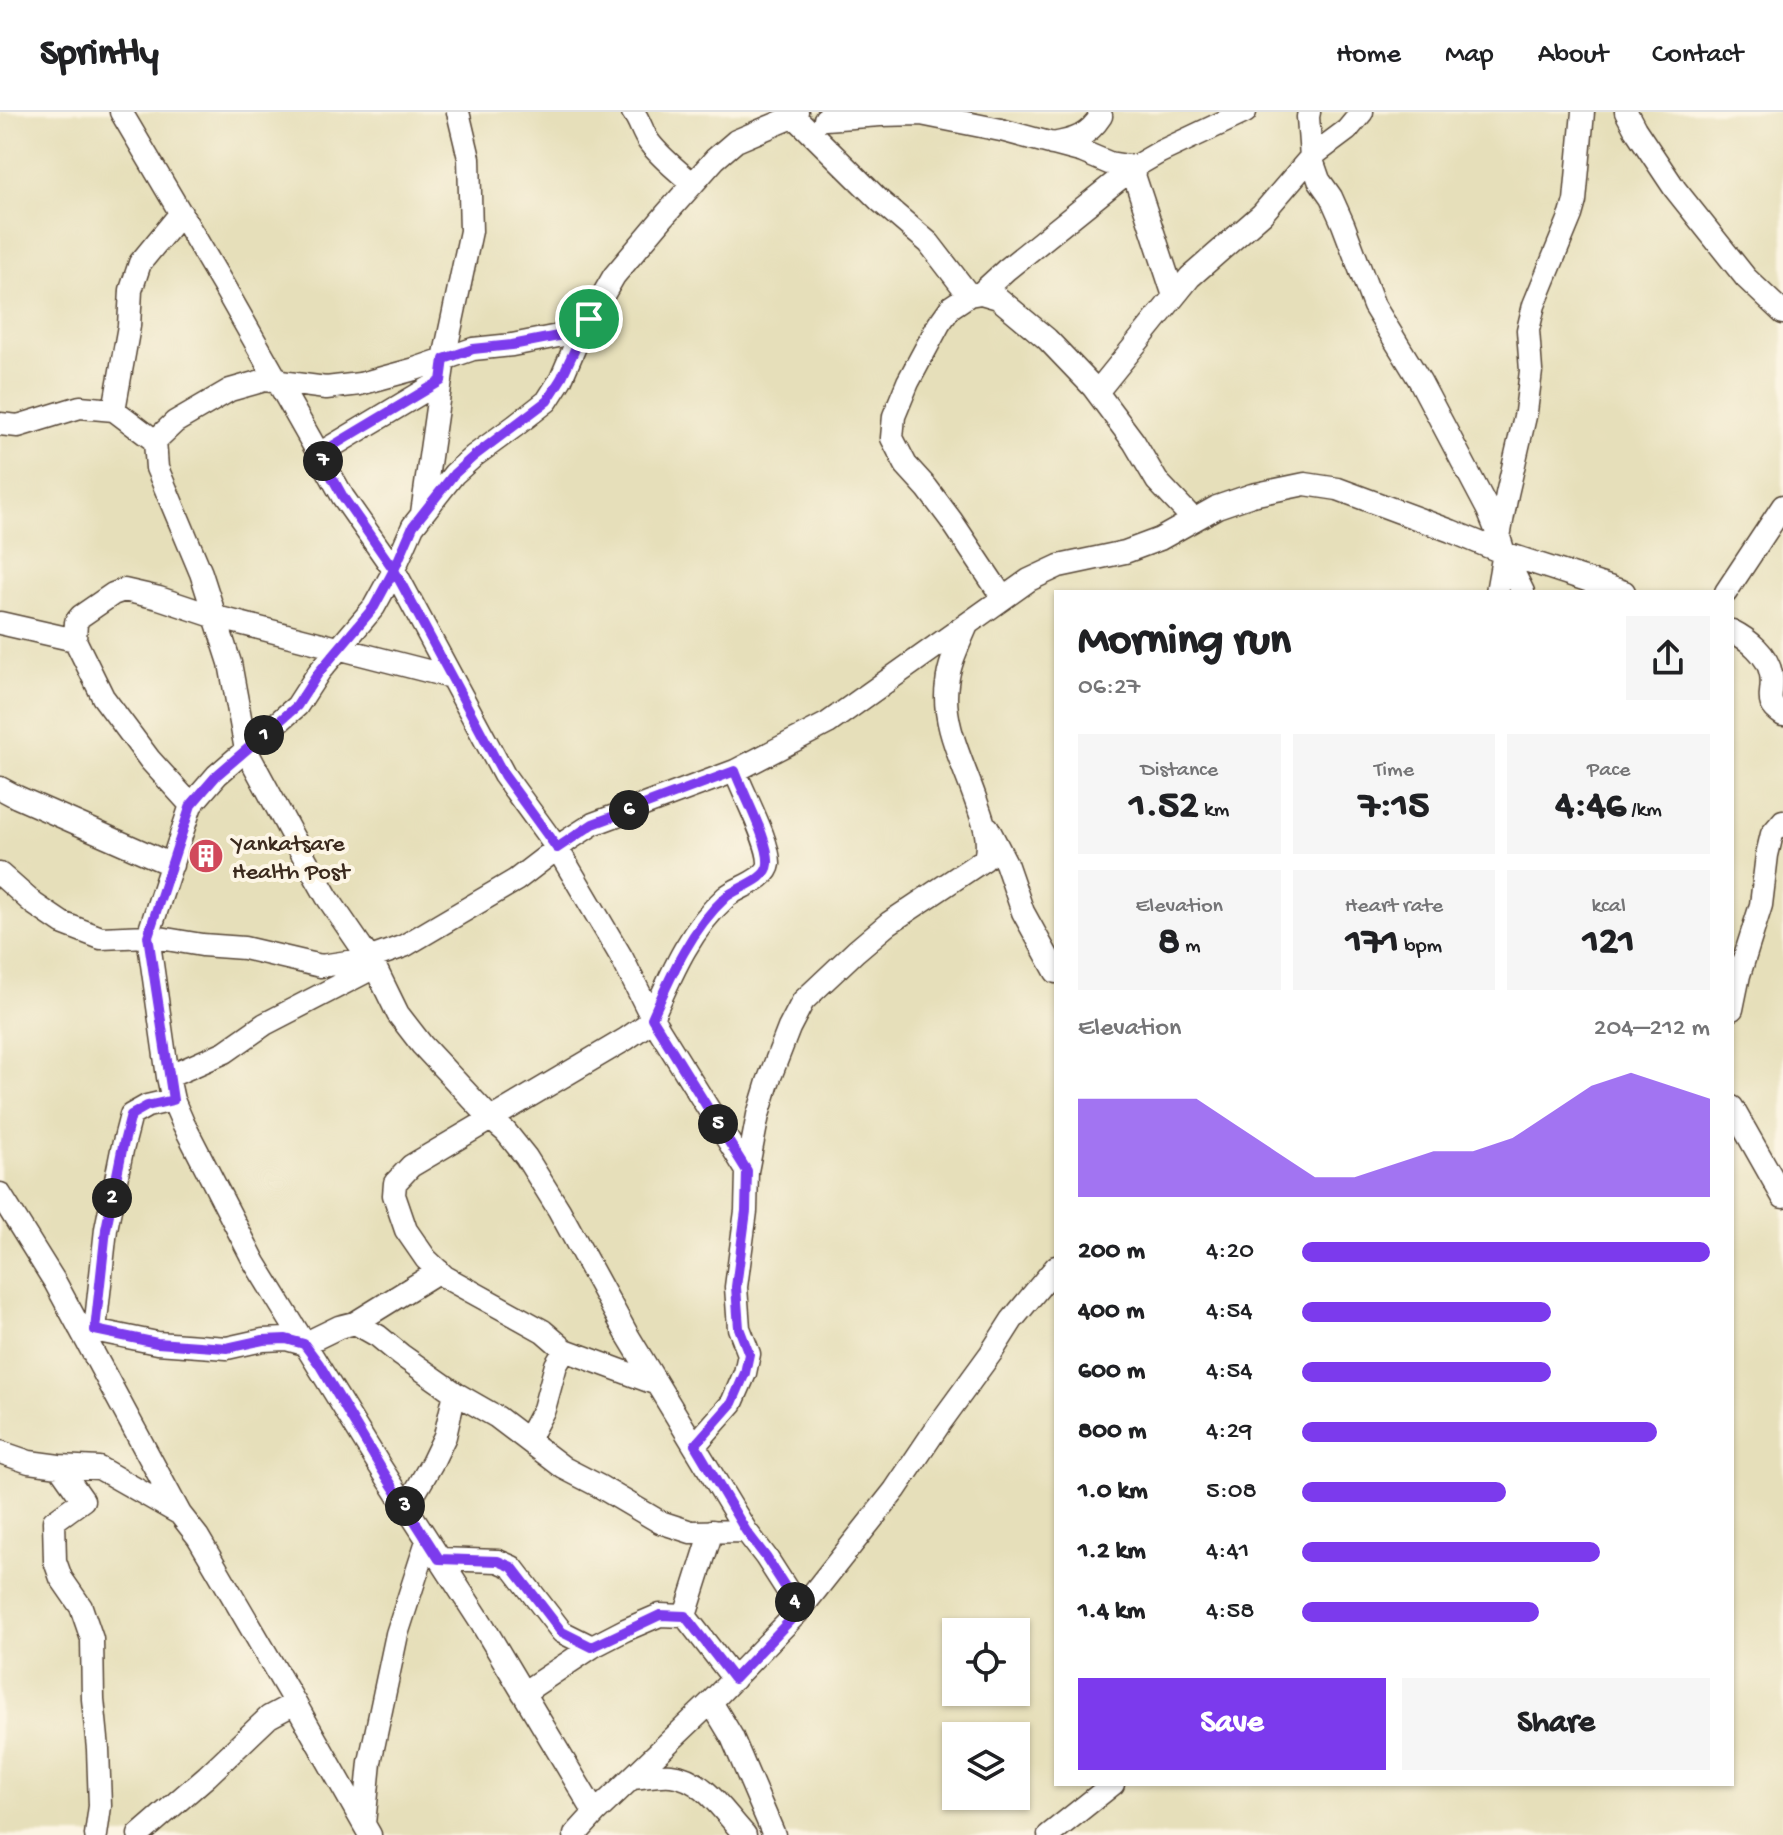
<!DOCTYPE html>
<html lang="en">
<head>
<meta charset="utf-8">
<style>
	body { margin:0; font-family:"Gochi Hand",sans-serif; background:#f6f6f6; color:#202124; height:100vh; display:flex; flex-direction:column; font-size:30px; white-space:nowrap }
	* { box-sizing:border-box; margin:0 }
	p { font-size:26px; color:#757577 }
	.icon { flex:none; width:44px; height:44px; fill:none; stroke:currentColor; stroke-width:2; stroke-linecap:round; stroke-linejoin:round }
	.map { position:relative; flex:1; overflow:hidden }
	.details { position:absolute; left:1054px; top:478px; width:680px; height:1196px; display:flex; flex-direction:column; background:#fff; border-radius:0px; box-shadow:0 2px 6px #0004 }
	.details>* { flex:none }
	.controls { position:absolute; left:942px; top:1506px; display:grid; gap:16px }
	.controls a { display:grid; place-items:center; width:88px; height:88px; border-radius:0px; background:#fff; box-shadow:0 2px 6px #0004; font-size:40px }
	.pin { position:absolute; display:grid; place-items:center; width:68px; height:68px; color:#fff; margin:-34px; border:4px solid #fff; border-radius:50%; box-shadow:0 2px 8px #0007 }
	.km { position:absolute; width:40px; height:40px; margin:-20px; border-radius:50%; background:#222; color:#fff; font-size:22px; line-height:40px; text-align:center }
	.round { display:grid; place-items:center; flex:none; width:84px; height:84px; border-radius:0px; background:#f6f6f6 }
	.head { display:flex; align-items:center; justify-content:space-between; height:136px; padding:0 24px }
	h1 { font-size:44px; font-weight:700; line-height:60px }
	.stats { display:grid; grid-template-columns:repeat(3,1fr); gap:12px; height:136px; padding:8px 24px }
	.stats div { display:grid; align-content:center; border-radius:0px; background:#f6f6f6; text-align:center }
	.stats b { font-size:40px; font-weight:700 }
	.stats small { font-size:22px; font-weight:400 }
	.stats p { font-size:22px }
	.chart { height:224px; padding:16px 24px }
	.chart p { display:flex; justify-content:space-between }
	.chart svg { width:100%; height:144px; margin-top:8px; fill:#7c3aed; opacity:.7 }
	.button { display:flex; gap:16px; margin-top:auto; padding:16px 24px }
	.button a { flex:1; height:92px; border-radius:0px; background:#7c3aed; color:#fff; font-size:32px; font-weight:700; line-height:92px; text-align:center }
	.button a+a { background:#f6f6f6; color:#202124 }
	ul { padding:0 24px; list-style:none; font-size:26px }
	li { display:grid; grid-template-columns:128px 96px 1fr; align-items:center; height:60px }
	li i { height:20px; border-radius:10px; background:#7c3aed }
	header { display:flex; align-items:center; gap:48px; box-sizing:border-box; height:112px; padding:0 40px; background:#fff; border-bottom:2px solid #e0e0e0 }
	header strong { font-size:38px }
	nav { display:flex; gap:44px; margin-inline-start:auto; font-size:28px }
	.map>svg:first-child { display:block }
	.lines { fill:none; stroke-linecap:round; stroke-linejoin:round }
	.minor-casing { stroke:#554535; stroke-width:25 }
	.minor { stroke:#fff; stroke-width:22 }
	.route-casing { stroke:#fff; stroke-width:16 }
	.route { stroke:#7c3aed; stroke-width:10 }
	.labels { text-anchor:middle; stroke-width:8; stroke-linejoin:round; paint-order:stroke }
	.poi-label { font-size:24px; fill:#3b2a1e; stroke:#fcf5e5; text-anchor:start }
</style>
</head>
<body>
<header>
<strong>Sprintly</strong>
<nav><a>Home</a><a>Map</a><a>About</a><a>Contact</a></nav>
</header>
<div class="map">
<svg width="1783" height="1723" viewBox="0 0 1783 1723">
	<rect width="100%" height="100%" fill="#fcf5e5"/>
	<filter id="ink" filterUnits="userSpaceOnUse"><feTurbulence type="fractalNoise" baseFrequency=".0125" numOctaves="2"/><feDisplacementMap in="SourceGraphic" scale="16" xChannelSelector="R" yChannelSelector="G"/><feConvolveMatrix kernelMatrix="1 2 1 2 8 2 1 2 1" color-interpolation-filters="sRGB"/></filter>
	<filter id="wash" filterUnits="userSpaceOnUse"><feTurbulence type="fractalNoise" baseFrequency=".006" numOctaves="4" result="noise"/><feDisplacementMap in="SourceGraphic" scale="32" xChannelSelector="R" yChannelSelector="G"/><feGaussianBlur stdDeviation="1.8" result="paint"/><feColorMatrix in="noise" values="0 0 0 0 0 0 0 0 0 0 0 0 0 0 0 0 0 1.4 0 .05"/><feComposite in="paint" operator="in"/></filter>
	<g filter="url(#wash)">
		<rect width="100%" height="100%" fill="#e6dfba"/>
	</g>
	<g filter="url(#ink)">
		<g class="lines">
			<defs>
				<path id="minor" d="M121,0L223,173L343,385L394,458L504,663L557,736L622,846L652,906L646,913L626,927L411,1054L395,1071L394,1083L406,1118L426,1147L445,1165L543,1219L565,1238L657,1272
					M633,0C640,9 642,20 649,30C661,46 678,59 693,72
					M790,0L880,89L929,131L969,183
					M1309,0L1308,5L1311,45L1319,68L1331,85L1343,112L1374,194L1420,269L1488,398L1499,425
					M1626,0L1635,17L1675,77L1746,166L1783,201
					M825,7L880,3L921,2L1001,18L1083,40L1109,51L1134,55
					M1052,32C1075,28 1088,24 1101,4L1099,0
					M1132,57L1174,184
					M981,181L998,186L1047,227L1093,275L1134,330L1157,369L1194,408
					M589,207L558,224L512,233L473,237L415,257L360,272L326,276L265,268L230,278L175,310L155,329L157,356L201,461L230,551L246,638L294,727L327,785L375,855L398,902L422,933L492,1008L506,1020L526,1045L559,1098L628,1224L746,1419L766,1445L800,1498
					M1097,280L1190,165L1262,102L1311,45L1347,18L1362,0
					M114,298L129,214L131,178L140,151L181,101
					M0,312L18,314L80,295L114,298L155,329
					M319,342L441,269
					M422,401L444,247L471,119L469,46L458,0
					M1497,480L1504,441
					M1523,480L1504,441L1499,425L1507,382L1526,300L1531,259L1528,218L1534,193L1571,103L1575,89L1583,0
					M1726,480L1783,394
					M1003,486L951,408L927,376L906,353L892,326L894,304L908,270L939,212L951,195L969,183L981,181L1006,158L1134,55L1160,40L1245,0
					M0,511L75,528
					M1732,519C1748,527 1768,543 1771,562C1775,582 1762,590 1783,603
					M735,659C743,681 770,731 769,752C767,768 737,775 726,785C690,817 671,863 652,906L747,1059
					M0,676L17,685L172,753
					M191,693L150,648L103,585L75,528L76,510L81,504L113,482L124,478L159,486L216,505L451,565
					M988,716L1006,751L1023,800L1056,860
					M0,762L34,792L62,811L101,826L148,824L202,833L244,836L321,854L368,847L404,834L516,768L568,728L593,712L735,659L828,611L1029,468L1059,454L1125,440L1160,427L1217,395L1252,383L1305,372L1338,377L1451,419L1504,441L1624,480
					M1732,897L1739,863L1761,793L1767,743L1772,722L1783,709
					M168,965L225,940L265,912L375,855
					M1732,995L1783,1085
					M0,1082L55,1170L180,1402L198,1425L295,1591L370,1723
					M355,1211L439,1159
					M79,1215L157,1231L227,1236L263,1228L286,1227L304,1232L339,1215L355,1211L378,1224L401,1243L455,1281L497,1305L564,1356L599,1374L660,1410L691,1420L746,1419
					M95,1218L106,1117L122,1038L131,1003L147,994L173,988
					M528,1327L544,1297L556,1253L565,1238
					M695,1333L732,1291L745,1261L749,1242L739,1216L736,1175L746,1099L747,1059L758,1003L768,970L789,916L803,889L856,839L889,811L985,747C991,726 982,706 975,686C963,651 941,610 947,572C949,551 959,532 967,513
					M0,1340L29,1350L59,1354L99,1356L180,1402
					M59,1354L83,1388L54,1409L55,1449L61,1466L81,1495L92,1527L93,1587L98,1637L100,1694L96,1723
					M406,1396L432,1351L445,1324L455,1281
					M439,1447L498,1449L512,1455L562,1520L592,1535
					M685,1504L712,1419
					M523,1581L592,1535L625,1518L660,1503L685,1504L734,1567
					M711,1590L732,1625L774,1723
					M632,1666C645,1665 659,1662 671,1663C704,1666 724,1701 745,1723
					M595,1701L482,1512L381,1356L255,1151L183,1011L173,988L168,965L148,824L191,693L217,663L297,594L319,560L374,495L391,464L413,414L454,362L474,344L515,314L547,289L561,267L579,225L614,164L667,101L715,47L736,29L793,5L797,0
					M364,1712L370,1650L397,1522L427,1429
					M139,1723L207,1664L269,1605L295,1591
					M575,1723L595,1701L711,1590L800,1498L895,1378L940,1311L991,1241L1012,1208L1056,1155
					M1049,1723L1113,1672"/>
			</defs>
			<use href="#minor" class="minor-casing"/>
			<use href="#minor" class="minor"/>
		</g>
	</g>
	<g class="lines" filter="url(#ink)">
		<defs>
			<path id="route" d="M589,207L561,267L547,289L474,344L454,362L413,414L394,458L374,495L319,560L297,594L217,663L191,693L148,824L173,988L147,994L131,1003L122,1038L106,1117L95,1218L157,1231L227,1236L263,1228L286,1227L304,1232L319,1252L381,1356L439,1447L498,1449L512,1455L562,1520L592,1535L660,1503L685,1504L734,1567L800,1498L766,1445L746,1419L695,1333L732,1291L745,1261L749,1242L739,1216L736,1175L746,1099L747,1059L652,906C671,863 691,817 726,785C738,775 767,768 768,752C770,730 743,682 735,659L593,712L557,736L504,663L394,458L343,385L319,342L441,269L444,247L473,237L512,233L558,224L589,207"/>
		</defs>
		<use href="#route" class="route-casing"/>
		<use href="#route" class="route"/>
	</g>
	<defs>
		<symbol id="building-disc" viewBox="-11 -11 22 22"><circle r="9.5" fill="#d1495b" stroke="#fcf5e5"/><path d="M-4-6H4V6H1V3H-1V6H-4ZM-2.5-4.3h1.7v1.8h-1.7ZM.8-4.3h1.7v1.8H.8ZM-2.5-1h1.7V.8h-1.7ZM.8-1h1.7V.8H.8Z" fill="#fff"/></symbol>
	</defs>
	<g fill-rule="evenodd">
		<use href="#building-disc" x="186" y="724" width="40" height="40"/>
	</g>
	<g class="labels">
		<g class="poi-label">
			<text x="232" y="738">Yankatsare<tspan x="232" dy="28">Health Post</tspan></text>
		</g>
	</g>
</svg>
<div class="controls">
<a><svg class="icon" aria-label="locate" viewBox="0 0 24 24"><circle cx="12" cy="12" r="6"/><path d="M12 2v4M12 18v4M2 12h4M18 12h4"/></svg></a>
<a><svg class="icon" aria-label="layers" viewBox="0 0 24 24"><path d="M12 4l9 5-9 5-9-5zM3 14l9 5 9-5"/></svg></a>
</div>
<div class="pin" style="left:589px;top:207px;background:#1e9e55"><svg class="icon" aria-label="arrive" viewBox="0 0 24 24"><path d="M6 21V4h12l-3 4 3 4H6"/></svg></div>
<b class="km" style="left:264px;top:623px">1</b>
<b class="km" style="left:112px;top:1086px">2</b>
<b class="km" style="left:405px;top:1394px">3</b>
<b class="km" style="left:795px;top:1490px">4</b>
<b class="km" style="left:718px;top:1012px">5</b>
<b class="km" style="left:629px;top:698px">6</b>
<b class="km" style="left:323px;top:349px">7</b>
<section class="details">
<div class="head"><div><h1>Morning run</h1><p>06:27</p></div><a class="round"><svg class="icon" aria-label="share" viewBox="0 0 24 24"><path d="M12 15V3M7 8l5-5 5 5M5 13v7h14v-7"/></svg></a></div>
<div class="stats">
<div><p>Distance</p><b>1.52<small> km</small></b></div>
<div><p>Time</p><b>7:15</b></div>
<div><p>Pace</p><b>4:46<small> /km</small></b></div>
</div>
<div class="stats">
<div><p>Elevation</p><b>8<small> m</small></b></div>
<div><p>Heart rate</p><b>171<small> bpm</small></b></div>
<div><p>kcal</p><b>121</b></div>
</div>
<div class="chart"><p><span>Elevation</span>204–212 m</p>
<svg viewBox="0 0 160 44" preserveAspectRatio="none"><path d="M0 44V14L10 14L20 14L30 14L40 22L50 30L60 38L70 38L80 34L90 30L100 30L110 26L120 18L130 10L140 6L150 10L160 14V44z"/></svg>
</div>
<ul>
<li><b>200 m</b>4:20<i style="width:100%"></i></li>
<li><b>400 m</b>4:54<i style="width:61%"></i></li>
<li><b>600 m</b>4:54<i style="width:61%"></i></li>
<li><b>800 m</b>4:29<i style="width:87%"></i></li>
<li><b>1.0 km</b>5:08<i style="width:50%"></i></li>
<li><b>1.2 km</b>4:41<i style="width:73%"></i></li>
<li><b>1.4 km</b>4:58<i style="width:58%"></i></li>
</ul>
<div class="button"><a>Save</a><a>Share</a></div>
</section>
</div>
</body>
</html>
